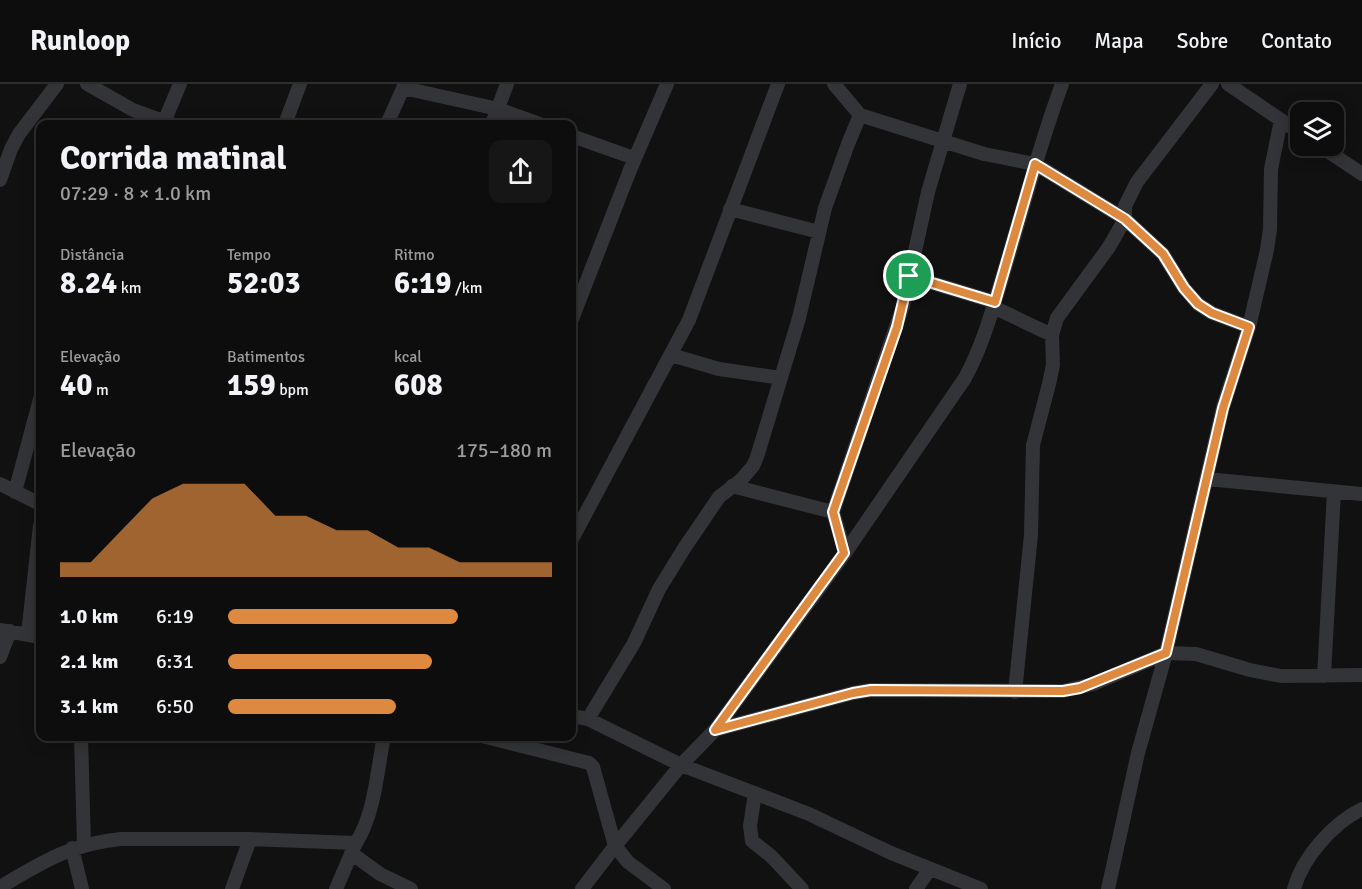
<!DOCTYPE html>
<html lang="pt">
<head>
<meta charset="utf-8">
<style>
	body { margin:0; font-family:Signika,sans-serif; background:#161617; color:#f1f3f6; height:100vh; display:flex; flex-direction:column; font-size:22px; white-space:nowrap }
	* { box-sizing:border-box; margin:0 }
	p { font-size:20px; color:#9a9c9e }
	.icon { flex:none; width:33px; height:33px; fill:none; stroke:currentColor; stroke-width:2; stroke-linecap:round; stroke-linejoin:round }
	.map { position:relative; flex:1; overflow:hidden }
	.sheet { position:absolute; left:36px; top:36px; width:540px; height:621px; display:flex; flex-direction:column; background:#0d0d0e; border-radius:12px; box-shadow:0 3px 15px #0003,0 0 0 2px #2d2d2e }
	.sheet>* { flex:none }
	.tools { position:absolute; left:1290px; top:18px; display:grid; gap:12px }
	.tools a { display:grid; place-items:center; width:54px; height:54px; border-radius:12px; background:#0d0d0e; box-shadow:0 3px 15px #0003,0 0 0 2px #2d2d2e; font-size:30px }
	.pin { position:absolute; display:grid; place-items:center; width:51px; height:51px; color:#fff; margin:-26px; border:3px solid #fff; border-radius:50%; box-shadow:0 2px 6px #0007 }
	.round { display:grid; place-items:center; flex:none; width:63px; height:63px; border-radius:12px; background:#161617 }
	.summary { display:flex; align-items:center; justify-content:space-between; height:102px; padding:0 24px }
	h1 { font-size:33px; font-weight:700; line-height:45px }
	.figures { display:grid; grid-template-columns:repeat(3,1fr); gap:9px; height:102px; padding:6px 24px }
	.figures div { display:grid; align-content:center }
	.figures b { font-size:30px; font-weight:700 }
	.figures small { font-size:16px; font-weight:400 }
	.figures p { font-size:16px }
	.chart { height:168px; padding:12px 24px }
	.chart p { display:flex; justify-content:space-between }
	.chart svg { width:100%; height:108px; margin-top:6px; fill:#dd893f; opacity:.7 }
	ul { padding:0 24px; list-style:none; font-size:20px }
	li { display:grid; grid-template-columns:96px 72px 1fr; align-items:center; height:45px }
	li i { height:15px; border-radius:8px; background:#dd893f }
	header { display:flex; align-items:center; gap:36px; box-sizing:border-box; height:84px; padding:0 30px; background:#0d0d0e; border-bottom:2px solid #2d2d2e }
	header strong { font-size:28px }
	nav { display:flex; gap:33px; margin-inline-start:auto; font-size:21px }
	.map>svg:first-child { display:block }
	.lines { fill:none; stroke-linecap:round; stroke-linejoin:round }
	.minor { stroke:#333437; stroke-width:14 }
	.route-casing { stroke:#fff; stroke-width:12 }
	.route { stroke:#dd893f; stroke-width:8 }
</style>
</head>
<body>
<header>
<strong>Runloop</strong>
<nav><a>Início</a><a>Mapa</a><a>Sobre</a><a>Contato</a></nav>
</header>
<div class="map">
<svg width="1362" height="805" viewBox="0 0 1362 805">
	<rect width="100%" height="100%" fill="#111112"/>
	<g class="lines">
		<path class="minor" d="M87,0L133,26L172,40
			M1228,0L1300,49
			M403,4L498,25L540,40
			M860,31L984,70L1035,80L1125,135L1163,170L1184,204L1198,220L1212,229L1249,243
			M164,38L180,0
			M285,40L300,0
			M387,40L405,0
			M492,40L507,0
			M572,52L634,74
			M1320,62L1362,90
			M0,96L11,65L19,50L57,0
			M730,125L819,148
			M909,192L995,218
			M993,223L1052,251
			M572,235L630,86L667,0
			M671,271L719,285L781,294
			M1207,395L1362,410
			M0,400L40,420
			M732,402L833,428
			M15,408L40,315
			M572,455L689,236L778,0
			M845,469L833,428L903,222L928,108L960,0
			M0,546L40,553
			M28,550L40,442
			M0,573L10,547
			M1324,592L1334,408
			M1015,608L1031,451L1033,361L1049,300L1053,281L1052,251L1057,234L1109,163L1125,135V122L1137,98L1212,0
			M572,632L588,635L681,681L809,730L891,769L981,805
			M588,635L634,559L659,505L685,463L719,413L741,396L753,382L757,373L799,234L825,124L848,60L860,31L834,0
			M715,646L853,609L871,606L1063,607L1093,600L1166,569L1196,570L1250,586L1281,592L1362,591
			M81,652L84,761
			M482,652L589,679L593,683L615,762L628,778L664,805
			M755,709L750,742L752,757L771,772L802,805
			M72,764L82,805
			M351,769L380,790L411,805
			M0,803C43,778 70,760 121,755H250L356,759C375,729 377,687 384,652
			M232,805L250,755
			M336,805L355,761
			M582,805L615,762L681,681L715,646L845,469L965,294C984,259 994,220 1006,181C1024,121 1040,59 1062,0
			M916,805L930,785
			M1108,805L1138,669L1166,569L1223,323L1249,243L1267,166L1270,145L1271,85L1281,36
			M1294,805C1302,774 1333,739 1362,725"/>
	</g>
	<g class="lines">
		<defs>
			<path id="route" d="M1035,80L1125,135L1163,170L1184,204L1198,220L1212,229L1249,243L1223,324L1166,569L1080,604L1063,607L871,606L853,609L715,646L844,469L833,428L897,243L909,192L995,218Z"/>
		</defs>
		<use href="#route" class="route-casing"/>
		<use href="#route" class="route"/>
	</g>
</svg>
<div class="tools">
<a><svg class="icon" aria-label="layers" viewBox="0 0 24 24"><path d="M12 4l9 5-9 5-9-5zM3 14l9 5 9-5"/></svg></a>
</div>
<div class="pin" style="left:909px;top:192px;background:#1e9e55"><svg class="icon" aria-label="arrive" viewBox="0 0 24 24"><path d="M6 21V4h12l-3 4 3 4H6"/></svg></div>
<section class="sheet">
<div class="summary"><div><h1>Corrida matinal</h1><p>07:29 · 8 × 1.0 km</p></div><a class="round"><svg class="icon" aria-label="share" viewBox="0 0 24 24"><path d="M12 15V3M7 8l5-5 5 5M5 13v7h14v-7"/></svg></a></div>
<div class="figures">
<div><p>Distância</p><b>8.24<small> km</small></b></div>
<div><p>Tempo</p><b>52:03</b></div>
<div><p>Ritmo</p><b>6:19<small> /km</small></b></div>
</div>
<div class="figures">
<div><p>Elevação</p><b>40<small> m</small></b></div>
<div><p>Batimentos</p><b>159<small> bpm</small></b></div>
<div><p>kcal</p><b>608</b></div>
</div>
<div class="chart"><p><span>Elevação</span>175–180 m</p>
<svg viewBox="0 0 160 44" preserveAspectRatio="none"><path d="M0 44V38L10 38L20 25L30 12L40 6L50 6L60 6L70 19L80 19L90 25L100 25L110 32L120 32L130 38L140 38L150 38L160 38V44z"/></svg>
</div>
<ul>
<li><b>1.0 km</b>6:19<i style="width:71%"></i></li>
<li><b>2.1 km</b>6:31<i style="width:63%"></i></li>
<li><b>3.1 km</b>6:50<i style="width:52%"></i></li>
</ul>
</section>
</div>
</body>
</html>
